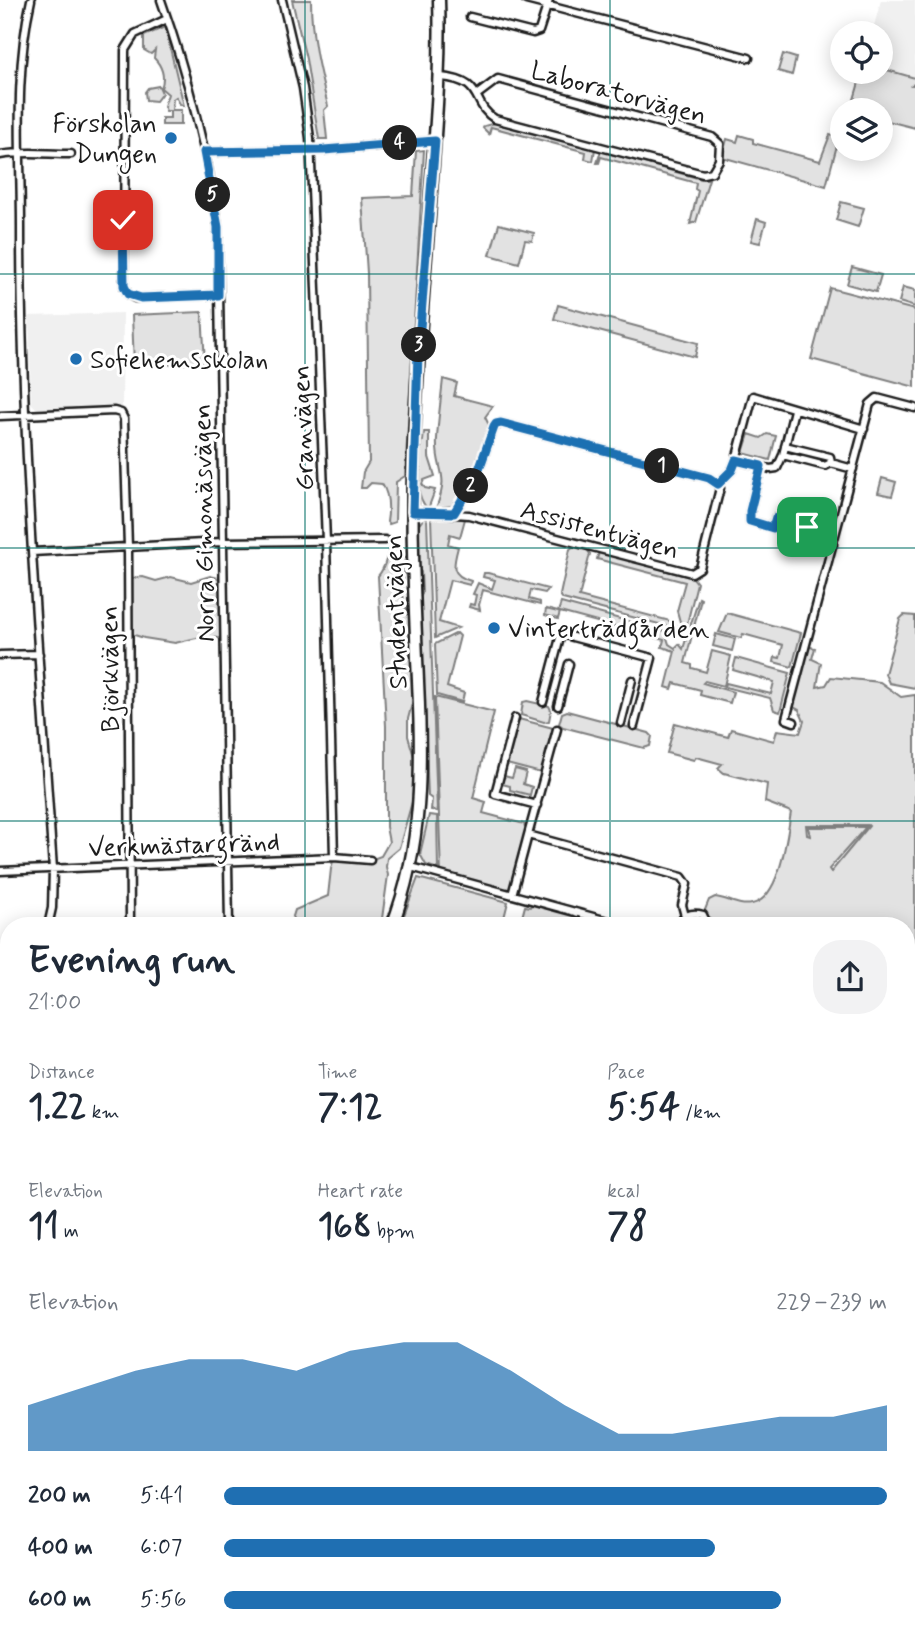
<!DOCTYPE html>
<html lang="en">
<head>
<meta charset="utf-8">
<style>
	body { margin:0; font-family:Mynerve,sans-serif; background:#f2f2f3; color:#1f2937; height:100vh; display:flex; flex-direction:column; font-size:26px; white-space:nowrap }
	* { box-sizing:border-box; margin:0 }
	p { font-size:23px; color:#747a83 }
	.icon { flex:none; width:38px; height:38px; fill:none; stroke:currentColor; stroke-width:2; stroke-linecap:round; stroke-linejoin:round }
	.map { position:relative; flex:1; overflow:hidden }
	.drawer { position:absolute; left:0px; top:917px; width:915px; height:726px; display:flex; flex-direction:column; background:#fff; border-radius:28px 28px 0 0; box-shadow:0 4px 18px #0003 }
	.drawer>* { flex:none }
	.tools { position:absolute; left:830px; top:21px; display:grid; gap:14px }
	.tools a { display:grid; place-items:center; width:63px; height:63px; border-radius:50%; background:#fff; box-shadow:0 4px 18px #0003; font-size:35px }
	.pin { position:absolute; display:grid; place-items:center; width:60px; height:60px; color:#fff; margin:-30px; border-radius:14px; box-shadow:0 4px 10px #0006 }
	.km { position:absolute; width:35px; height:35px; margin:-18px; border-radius:50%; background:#222; color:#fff; font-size:19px; line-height:35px; text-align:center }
	.round { display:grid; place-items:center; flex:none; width:74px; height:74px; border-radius:28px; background:#f2f2f3 }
	.head { display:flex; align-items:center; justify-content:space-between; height:119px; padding:0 28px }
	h1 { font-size:38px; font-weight:700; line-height:52px }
	.figures { display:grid; grid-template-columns:repeat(3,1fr); gap:10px; height:119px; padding:7px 28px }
	.figures div { display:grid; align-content:center }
	.figures b { font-size:35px; font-weight:700 }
	.figures small { font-size:19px; font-weight:400 }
	.figures p { font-size:19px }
	.chart { height:196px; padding:14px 28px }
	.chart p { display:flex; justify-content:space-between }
	.chart svg { width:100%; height:126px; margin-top:7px; fill:#1f6fb2; opacity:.7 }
	ul { padding:0 28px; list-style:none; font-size:23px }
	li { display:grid; grid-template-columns:112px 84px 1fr; align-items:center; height:52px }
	li i { height:18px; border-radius:9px; background:#1f6fb2 }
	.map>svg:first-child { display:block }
	.built { fill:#f0f0f0 }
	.green { fill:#e2e2e2; stroke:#7f7f7f; stroke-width:2; fill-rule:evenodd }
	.water { fill:#b8b8b8; stroke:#7a7a7a; stroke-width:2 }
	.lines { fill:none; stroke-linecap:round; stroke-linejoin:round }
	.street-casing { stroke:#1c1c1c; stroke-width:11 }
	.secondary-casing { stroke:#1c1c1c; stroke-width:15 }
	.highway-casing { stroke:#1c1c1c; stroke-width:18 }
	.street { stroke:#fff; stroke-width:6 }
	.secondary { stroke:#fff; stroke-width:10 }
	.highway { stroke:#fff; stroke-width:12 }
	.route-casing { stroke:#fff; stroke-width:14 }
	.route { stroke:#1f6fb2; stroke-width:9 }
	.grid { fill:none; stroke:#0f766e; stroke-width:2; stroke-opacity:0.55 }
	.poi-dot { fill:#1f6fb2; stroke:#fff; stroke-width:2.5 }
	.labels { text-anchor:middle; stroke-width:6; stroke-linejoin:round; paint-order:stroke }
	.street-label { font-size:26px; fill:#1c1c1c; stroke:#fff }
	.poi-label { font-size:26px; fill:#1c1c1c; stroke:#fff; text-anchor:start }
</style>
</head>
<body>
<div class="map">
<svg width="915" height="1643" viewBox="0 0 915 1643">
	<rect width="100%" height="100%" fill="#fff"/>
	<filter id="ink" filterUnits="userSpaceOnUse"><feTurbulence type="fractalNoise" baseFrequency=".0143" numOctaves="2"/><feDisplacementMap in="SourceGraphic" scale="14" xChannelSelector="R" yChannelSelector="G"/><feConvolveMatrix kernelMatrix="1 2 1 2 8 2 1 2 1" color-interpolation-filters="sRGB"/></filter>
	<g filter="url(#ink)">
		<path class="built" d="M881,0H915V78L880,68V33H872Z
			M123,313L122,407L37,409L31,403L29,316Z"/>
		<path class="green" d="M292,0H311C311,37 319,70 328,106L324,110L327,139H319L306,59Z
			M165,27L184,106L180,104L176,97L173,99L172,110H181V125H162V118H170V111H166L164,106L168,94L161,88C166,76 161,65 154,58L155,50L151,54L144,50V36Z
			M783,54L796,58L792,75L778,71Z
			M880,68L915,78V83L912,85H915V128L880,119V110H851L862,72H880Z
			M159,86L162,93L156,101L146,100L145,92L148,88Z
			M495,123L595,149L593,161L585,159L586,152L491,127L489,134L483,128L484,126Z
			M739,135L753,139V143L820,161L830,135L839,138L826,186L722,157L727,139L737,142Z
			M424,150L405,476L396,482L395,522L389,524L387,522C389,509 389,494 382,484L371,483L366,488H361L363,472L369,462L367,273L362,198L413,196L416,151Z
			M601,151L701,179H709L696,222L690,224L698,191L695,189L696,183L601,157L599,163H597Z
			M841,202L864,208L858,227L836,220Z
			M757,219L766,222L760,243L751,241Z
			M499,224L534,233L532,241L525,240L519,263L490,255Z
			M852,267L881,275L876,292L847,284Z
			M903,287L915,290V307L899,302Z
			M830,288L915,310V387L811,359Z
			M558,305L698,343L695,357L554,319Z
			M202,312L205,363L134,366L132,315Z
			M443,379L457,383L454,396L493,406L485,417L489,425L474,477L452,506L436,508C451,472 435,471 437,439C438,419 441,399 443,379Z
			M424,432H429V457L435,476L424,480L422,484L425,488L435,490L428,509C412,495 420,462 420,442L423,441Z
			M749,434L761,438L767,434L776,436L770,460L743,453Z
			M882,478L896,482L892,496L878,493Z
			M431,517L465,519L460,537L450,534L448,544L458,547C453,566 450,575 471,581L470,585L450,580L439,622L458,628L435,638Z
			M424,518H427L437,811L431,810L432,799L428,796L420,597L422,594L421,572L418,569V526Z
			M394,543C411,559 405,562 403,581C402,589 404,598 404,606L416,618L418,681L408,719V736L415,760L412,802L399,848L387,858L386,867L388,875L381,926H290L295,910L328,896L331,869L334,857L370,860L381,856L389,842L386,827V726L378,576C388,565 385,552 394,543Z
			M574,546L586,548L590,554L579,597L674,622L678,629L563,599L560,595L570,549Z
			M599,552L693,578L697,583L686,628L682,629L677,611L685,582L597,559Z
			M484,573H488L548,589L545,593L531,590L529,599L540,602V605L483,590L479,605L480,610L469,607L470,604L474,605L476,595L473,594L478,583L492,589L495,580L483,577Z
			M210,576L223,579L224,639L205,636L175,643L144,638L128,633L127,582L132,578L143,577L156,581L171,577L191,582Z
			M699,598L701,599L685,663L692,665V668L706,672L712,651L731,656L724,686L705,681L703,683L733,692L730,703L700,695L701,690L674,683L672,689L666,687L675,651L662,647L664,640L560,612L558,619L545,615L546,609L558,612L561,603L668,632L666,635L669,644L675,648L679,644L683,649Z
			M727,613L801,633L792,667L774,662L775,657L780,658L783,645L743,634L741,638L719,632Z
			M904,615L915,616V688L889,683L885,674L900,619Z
			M457,633L460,636L447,687L464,693L462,702L437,695L435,644Z
			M716,634L735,639L732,651L713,646Z
			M806,646L815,648L812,659L821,663L817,687L826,685L831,677L880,682L901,697L915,695V975L907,978L906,926H708L703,915L709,900L715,897C728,898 738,907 752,904C780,899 787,836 791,812L765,802L767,784L724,773L718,768L722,764L696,757L694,760L667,753L675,723L728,737L731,729L774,741L777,730L800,733L804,721L799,710L790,705ZM806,825H868L869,826L831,872L829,869L866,827H808L810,836L807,835Z
			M736,658L790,673L780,712L774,710L770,698L725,687L726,683L771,694L774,682L733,670Z
			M435,697L494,712L473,798L486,802L483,813L524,824L528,835L512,895L441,875Z
			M527,701L549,706L551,710L549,721L544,722L521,715L523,702Z
			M567,711L649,733L652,736L650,746L644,748L563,727L559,724L562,713Z
			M515,718L557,729L545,774L503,763Z
			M515,769L526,772L523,784L532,787L530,795L510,790V786L502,784L504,776L512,778Z
			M429,815L437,816L438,869L426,865L420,854Z
			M418,878L508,902L502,926H400Z
			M534,901L626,926H525L526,923L521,921L525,906L530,907Z
			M915,983V1038L907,1041V987Z
			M915,1090V1149H914L907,1142L906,1092Z
			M0,1120L9,1123V1463L0,1464Z
			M907,1277H915V1410L907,1390Z
			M915,1440V1474L906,1471L907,1455L910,1442Z
			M907,1495L915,1497V1557L907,1544Z
			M907,1567L915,1570V1642L887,1635L906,1634Z
			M482,1635V1634L541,1635L539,1643H480Z
			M775,1635V1634L852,1635L850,1643H773Z"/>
		<path class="water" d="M9,1325V1442L0,1438V1365L4,1363V1354L0,1353V1326Z"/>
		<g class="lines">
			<defs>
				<path id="street" d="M31,0C14,74 21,152 21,227C21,442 39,655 53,869L52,908L48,926
					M161,0C187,74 207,150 218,227L229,926
					M282,0L303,88L310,138L326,541L334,857
					M526,0L749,58
					M470,17L533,33L539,31L549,0
					M167,19L135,34L125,50L124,286L128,294L135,298L218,295
					M441,77C486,81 470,104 495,119L703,174L712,172L719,160L720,144L712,137L498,79L478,94
					M204,152L324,150L435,141
					M0,155C23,151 47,154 71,154
					M0,416L114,411L121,413L124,419L128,547L130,926
					M785,446L830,457L831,463
					M783,455L825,466L831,463L853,469
					M736,460L770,469L777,468L783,455L794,410
					M761,466L750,511V521L833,545
					M718,484L732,470L736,460L753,396L864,429
					M413,511L469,515L692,573L700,568L720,488L718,484L709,478L501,423L494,427L477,475L454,513
					M773,528L776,518L807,527L812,530L811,539
					M32,552L222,542L385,540
					M0,655L39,654
					M543,702L561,634L652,658L634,726
					M558,706L569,664
					M515,718L495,794L537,805
					M794,722L786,719L870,404L877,398L915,408
					M621,723L632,680
					M528,835L557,729
					M411,867L626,926
					M0,871L334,857L370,860
					M512,895L528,835L682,877L687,884L682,905L685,916
					M675,926C684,917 689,911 703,915L708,926
					M9,1094L2,1121L9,1123
					M906,1163L915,1164
					M0,1545L9,1541
					M40,1634L41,1643
					M137,1634V1643
					M378,1634L411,1643
					M231,1643V1634
					M345,1643L347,1637
					M370,1643L372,1634
					M462,1643L464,1634"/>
				<path id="secondary" d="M392,926C423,846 422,765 418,681C415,611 411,540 413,469C416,367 426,265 433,164C437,107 441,57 439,0
					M0,1471L9,1469
					M0,1482L9,1478"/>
				<path id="highway" d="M906,1061L915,1058
					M906,1071L915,1068
					M0,1281L9,1282"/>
			</defs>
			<use href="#street" class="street-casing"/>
			<use href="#secondary" class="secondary-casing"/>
			<use href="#highway" class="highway-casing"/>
			<use href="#street" class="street"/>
			<use href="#secondary" class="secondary"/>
			<use href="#highway" class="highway"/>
		</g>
	</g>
	<g class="lines" filter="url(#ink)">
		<defs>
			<path id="route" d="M123,220L124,286L128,294L141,298L218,295V227L204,152L324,150L435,141L418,353L413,512L454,513L477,475L494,427L496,424L501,423L709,478L718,484L732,470L736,460L761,466L750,511V521L773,528L776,518L807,527"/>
		</defs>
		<use href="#route" class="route-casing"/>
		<use href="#route" class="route"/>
	</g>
	<path class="grid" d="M305,0V926M610,0V926M0,274H915M0,548H915M0,821H915M0,1095H9M906,1095H915M0,1369H9M906,1369H915M305,1634V1643M610,1634V1643"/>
	<g class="poi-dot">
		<circle cx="171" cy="138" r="7"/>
		<circle cx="76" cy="359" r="7"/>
		<circle cx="494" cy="628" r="7"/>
	</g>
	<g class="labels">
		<g class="street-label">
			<text transform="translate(619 92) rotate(15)" y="9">Laboratorvägen</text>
			<text transform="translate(302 428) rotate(-92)" y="9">Granvägen</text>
			<text transform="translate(203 523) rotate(-91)" y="9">Norra Gimonäsvägen</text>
			<text transform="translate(600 529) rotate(15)" y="9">Assistentvägen</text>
			<text transform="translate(395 612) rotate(-92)" y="9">Studentvägen</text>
			<text transform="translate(109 669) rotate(-91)" y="9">Björkvägen</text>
			<text transform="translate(184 844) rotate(-2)" y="9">Verkmästargränd</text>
		</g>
		<g class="poi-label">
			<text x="157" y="132" text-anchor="end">Förskolan<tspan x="157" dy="30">Dungen</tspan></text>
			<text x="90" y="368">Sofiehemsskolan</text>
			<text x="508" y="637">Vinterträdgården</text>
		</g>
	</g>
</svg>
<div class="tools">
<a><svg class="icon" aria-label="locate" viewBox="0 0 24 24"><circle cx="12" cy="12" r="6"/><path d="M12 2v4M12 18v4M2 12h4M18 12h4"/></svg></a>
<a><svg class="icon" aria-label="layers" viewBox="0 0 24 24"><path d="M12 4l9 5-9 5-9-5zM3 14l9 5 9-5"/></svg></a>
</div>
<div class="pin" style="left:807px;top:527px;background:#1e9e55"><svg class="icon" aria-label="arrive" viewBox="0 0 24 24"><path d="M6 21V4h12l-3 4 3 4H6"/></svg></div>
<div class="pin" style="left:123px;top:220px;background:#d93025"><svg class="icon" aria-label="check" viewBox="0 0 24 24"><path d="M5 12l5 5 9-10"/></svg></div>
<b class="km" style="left:662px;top:466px">1</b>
<b class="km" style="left:471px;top:486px">2</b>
<b class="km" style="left:419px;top:345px">3</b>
<b class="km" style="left:400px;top:143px">4</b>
<b class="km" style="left:213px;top:195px">5</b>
<section class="drawer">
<div class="head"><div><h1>Evening run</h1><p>21:00</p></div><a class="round"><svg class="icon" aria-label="share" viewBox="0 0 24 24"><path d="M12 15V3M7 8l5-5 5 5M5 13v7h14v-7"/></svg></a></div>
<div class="figures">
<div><p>Distance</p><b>1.22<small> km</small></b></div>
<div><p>Time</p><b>7:12</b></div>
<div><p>Pace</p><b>5:54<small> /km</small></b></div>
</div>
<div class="figures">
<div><p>Elevation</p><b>11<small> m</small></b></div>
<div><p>Heart rate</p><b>168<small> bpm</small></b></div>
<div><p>kcal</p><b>78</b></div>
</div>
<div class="chart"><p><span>Elevation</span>229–239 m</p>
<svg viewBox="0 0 160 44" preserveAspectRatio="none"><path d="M0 44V28L10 22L20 16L30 12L40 12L50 16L60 9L70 6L80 6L90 16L100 28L110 38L120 38L130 35L140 32L150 32L160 28V44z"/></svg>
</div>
<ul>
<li><b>200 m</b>5:41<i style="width:100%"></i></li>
<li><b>400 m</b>6:07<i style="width:74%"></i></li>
<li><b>600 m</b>5:56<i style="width:84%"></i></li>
</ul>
</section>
</div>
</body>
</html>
